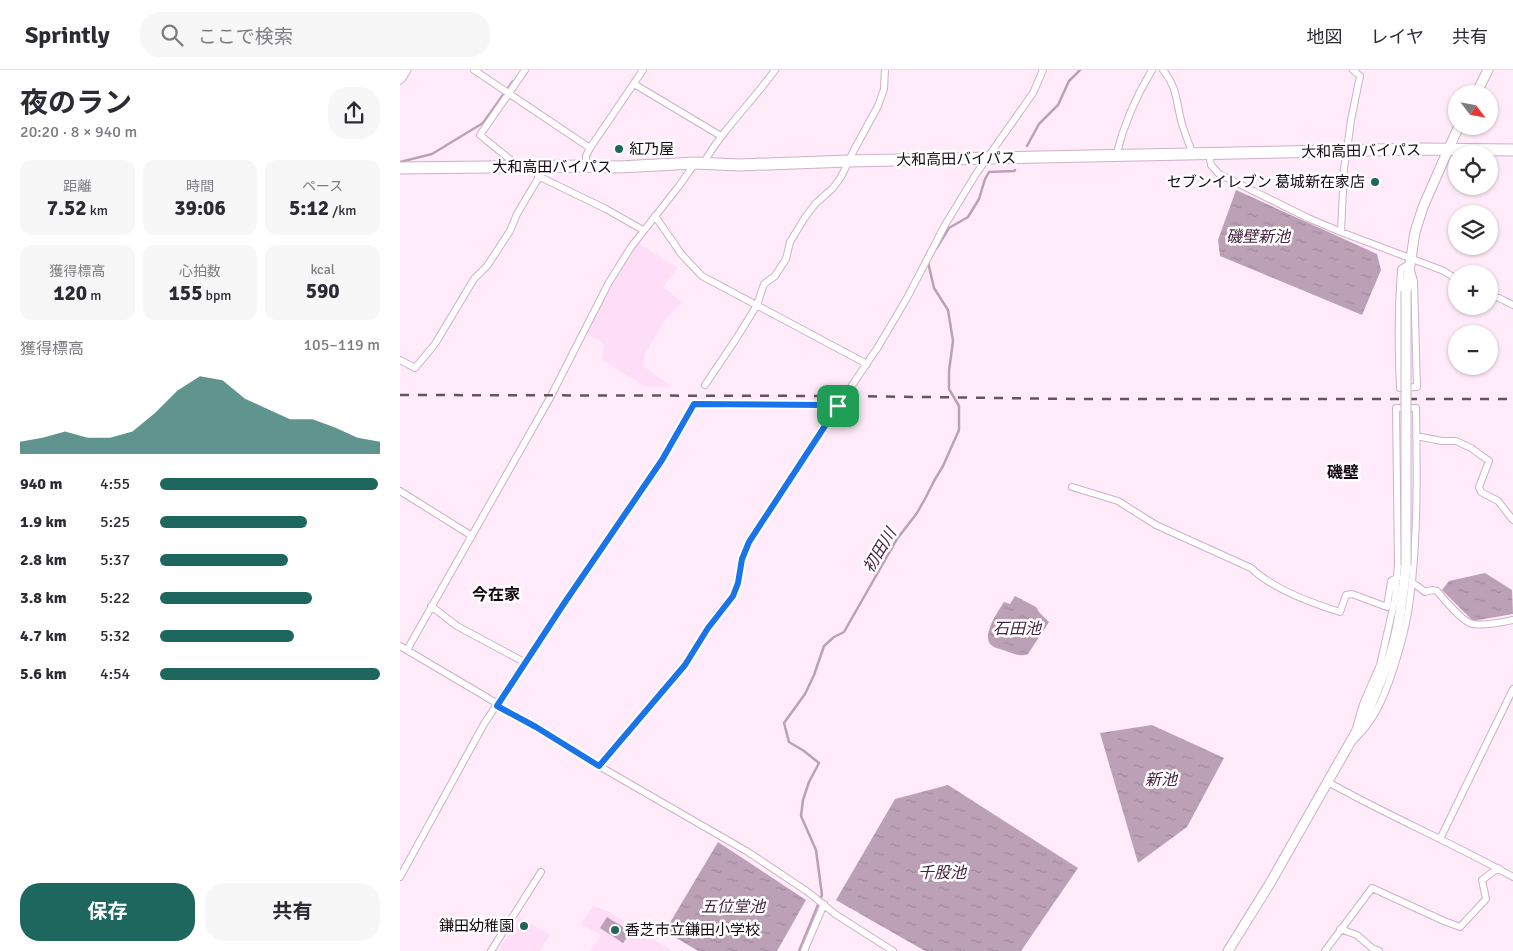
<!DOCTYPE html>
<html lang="ja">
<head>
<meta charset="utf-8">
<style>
	body { margin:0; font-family:Signika,"Noto Sans JP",sans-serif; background:#f7f7f7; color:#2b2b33; height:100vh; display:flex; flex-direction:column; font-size:19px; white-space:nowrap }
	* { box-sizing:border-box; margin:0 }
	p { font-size:16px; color:#7c7c81 }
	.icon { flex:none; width:28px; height:28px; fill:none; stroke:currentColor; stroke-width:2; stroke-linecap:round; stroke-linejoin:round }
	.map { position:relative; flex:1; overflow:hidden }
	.panel { display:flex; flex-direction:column; background:#fff; width:400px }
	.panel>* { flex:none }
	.needle { width:32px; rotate:122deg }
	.buttons { position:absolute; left:1048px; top:15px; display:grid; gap:10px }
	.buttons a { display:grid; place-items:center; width:50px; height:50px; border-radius:50%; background:#fff; box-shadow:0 1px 4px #0004; font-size:25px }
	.pin { position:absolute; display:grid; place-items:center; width:42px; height:42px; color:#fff; margin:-21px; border-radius:10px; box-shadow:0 2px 8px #0006 }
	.round { display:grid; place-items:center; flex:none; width:52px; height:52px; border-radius:20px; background:#f7f7f7 }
	.head { display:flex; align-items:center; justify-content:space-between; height:85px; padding:0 20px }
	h1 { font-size:28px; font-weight:700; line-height:38px }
	.metrics { display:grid; grid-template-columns:repeat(3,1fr); gap:8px; height:85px; padding:5px 20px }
	.metrics div { display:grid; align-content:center; border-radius:12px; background:#f7f7f7; text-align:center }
	.metrics b { font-size:21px; font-weight:700 }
	.metrics small { font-size:14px; font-weight:400 }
	.metrics p { font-size:14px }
	.chart { height:140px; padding:10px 20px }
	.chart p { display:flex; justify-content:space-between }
	.chart svg { width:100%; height:90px; margin-top:5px; fill:#1e675f; opacity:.7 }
	.action { display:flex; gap:10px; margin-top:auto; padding:10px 20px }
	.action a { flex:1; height:58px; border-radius:20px; background:#1e675f; color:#fff; font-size:20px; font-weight:700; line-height:58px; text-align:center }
	.action a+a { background:#f7f7f7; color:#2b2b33 }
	ul { padding:0 20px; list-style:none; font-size:16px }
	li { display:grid; grid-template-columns:80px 60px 1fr; align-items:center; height:38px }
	li i { height:12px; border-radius:6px; background:#1e675f }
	header { display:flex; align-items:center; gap:30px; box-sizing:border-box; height:70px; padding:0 25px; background:#fff; border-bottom:1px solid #e1e1e2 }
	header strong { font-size:24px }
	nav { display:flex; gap:28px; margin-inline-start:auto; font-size:18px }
	.search { width:350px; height:45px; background:#f7f7f7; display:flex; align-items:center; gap:12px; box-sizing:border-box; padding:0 18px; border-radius:20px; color:#7c7c81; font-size:19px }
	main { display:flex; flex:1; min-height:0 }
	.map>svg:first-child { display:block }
	.built { fill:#fddef6 }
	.water { fill:url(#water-ripples) }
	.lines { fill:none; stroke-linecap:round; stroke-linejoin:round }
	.stream { stroke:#bca1b6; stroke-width:2.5 }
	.street-casing { stroke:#cfb0c8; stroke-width:8 }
	.secondary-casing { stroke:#cfb0c8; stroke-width:11 }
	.highway-casing { stroke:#cfb0c8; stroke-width:13 }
	.street { stroke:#fff; stroke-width:6 }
	.secondary { stroke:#fff; stroke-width:9 }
	.highway { stroke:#fff; stroke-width:11 }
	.rail { stroke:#635560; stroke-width:2.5; stroke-dasharray:9 9; stroke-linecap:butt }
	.secondary-bridge-casing { stroke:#cfb0c8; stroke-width:11; stroke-linecap:butt }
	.secondary-bridge { stroke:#fff; stroke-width:9 }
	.route-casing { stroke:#fff; stroke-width:10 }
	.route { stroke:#1a73e8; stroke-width:6 }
	.poi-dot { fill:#1e675f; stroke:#fff; stroke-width:2 }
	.labels { text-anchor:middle; stroke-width:5; stroke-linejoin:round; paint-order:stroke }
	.poi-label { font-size:15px; fill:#130811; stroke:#fff; text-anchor:start }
	.street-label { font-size:15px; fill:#130811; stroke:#fff }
	.water-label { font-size:16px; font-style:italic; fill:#472240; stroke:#fff }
	.neighbourhood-label { font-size:16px; font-weight:bold; fill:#130811; stroke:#fff }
</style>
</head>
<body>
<header>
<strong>Sprintly</strong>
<div class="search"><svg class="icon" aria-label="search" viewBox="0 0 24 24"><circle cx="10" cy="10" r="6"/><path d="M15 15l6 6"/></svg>ここで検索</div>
<nav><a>地図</a><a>レイヤ</a><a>共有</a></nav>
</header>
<main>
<section class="panel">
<div class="head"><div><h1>夜のラン</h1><p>20:20 · 8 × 940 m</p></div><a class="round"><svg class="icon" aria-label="share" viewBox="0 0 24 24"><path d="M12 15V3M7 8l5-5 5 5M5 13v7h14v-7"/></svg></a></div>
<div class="metrics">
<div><p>距離</p><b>7.52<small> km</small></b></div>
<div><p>時間</p><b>39:06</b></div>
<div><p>ペース</p><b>5:12<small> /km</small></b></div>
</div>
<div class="metrics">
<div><p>獲得標高</p><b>120<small> m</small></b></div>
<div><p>心拍数</p><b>155<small> bpm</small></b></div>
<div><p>kcal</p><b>590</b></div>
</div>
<div class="chart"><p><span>獲得標高</span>105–119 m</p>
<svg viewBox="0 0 160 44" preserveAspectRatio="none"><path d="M0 44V38L10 36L20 33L30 36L40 36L50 33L60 24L70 13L80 6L90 8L100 17L110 22L120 27L130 27L140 31L150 36L160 38V44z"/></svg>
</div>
<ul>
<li><b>940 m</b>4:55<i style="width:99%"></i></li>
<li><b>1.9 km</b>5:25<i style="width:67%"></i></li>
<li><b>2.8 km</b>5:37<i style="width:58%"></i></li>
<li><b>3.8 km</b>5:22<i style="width:69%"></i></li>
<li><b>4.7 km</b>5:32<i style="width:61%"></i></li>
<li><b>5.6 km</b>4:54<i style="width:100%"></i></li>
</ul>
<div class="action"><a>保存</a><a>共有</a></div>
</section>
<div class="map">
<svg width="1113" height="881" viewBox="0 0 1113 881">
	<defs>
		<pattern id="water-ripples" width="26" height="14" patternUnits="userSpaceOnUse" patternTransform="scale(1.25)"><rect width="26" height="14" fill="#bca1b6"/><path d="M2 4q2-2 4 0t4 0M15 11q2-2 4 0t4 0" fill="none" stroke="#a1899b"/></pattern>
	</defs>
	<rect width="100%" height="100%" fill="#ffebfa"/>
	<path class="built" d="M237,172L277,198L263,217L282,232L266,249L246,282L242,295L272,317L245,316L202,290L204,274L185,263Z
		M193,836L209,842L273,881H191L201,865L181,854Z
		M119,847L150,865L140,881H98Z"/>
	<path class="water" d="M836,120L977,184L981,200L962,245L820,186L818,170Z
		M1085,503L1112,520L1113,544L1073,551L1042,520L1049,511Z
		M615,526L636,537L639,542L649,552L628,584C620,587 614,584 606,581C601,579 594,578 591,575C581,565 599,540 604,532L610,534Z
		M752,655L824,688L787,757L738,793L700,663Z
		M548,715L678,798L621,881H525L436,830L495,729Z
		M318,772L406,830L377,881H298L265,861Z
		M207,847L231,862L223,873L200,858Z"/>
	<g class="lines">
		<path class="stream" d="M627,76L639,54L658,35L669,11L680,0
			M0,92L32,84L83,53L113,11
			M536,179L549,158L568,147L579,129L585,109L589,102L614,101L615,100
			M399,881L422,825L416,780L401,746L403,730L409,712L419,693L404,681L389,672L384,653L405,624L414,605L424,576L434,567L444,562L497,469L517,443L526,427L534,411L543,396L559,360V336L549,319V301L553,271L548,240L534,218L528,192"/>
		<defs>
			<path id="street" d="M74,0L190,78
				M763,0C778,18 776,33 782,54C785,64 789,74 793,84
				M234,14L321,66
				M809,84L811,95L819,104L908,148L941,162L1044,201L1056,209
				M716,86C724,53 735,28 752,0
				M303,94C323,59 352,32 375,0
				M118,96L80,65L125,0
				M186,96V86L190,78L243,0
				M138,106L206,139L243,160
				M255,146L282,185L302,206L467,294
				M941,162L944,98L947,81L951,50L960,6L953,0
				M1009,194L1014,211L1017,317L1000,318C998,278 998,239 1001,199Z
				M1089,225L1099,228L1113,235
				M0,290L15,298L35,274L74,209L87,196L110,161L117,144L145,97
				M305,315L336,269L357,235L364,214L375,206L386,189L390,172L404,149L415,134L433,118L441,107L454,80L478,36L484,19L485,0
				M996,338H1016C1017,400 1018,468 1010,529C1007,554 1000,579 992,603C986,621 979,640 967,655C963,661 957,666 952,672L963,634L980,595L995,529L998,494Z
				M1016,366L1042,371H1056L1071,378L1089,391L1079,417L1081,422L1098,431L1113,450
				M672,417L718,431L756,455L851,498C873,519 911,533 940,542L946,525L952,524L987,537L991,511L998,507
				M0,421L72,466
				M1012,513L1016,515L1025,522L1032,520L1037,521C1045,530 1062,552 1073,554C1086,556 1100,553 1113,550
				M31,536L57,556L124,592
				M0,576L98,634
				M7,580L151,326L208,214L231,177L279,116L295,93
				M97,636L136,657L199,696L348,782L408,822L435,844L493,881
				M199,696L285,595L318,543L333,526L338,513L342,489L349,472L438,336
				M928,712C988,746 1053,773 1113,807
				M1040,769L1113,619
				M0,807L84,654L163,535L262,390L294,334L438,336L478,277L507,228L545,155L576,104L633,23L643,0
				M940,859L957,865L972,878L979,881
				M91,881L141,802
				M404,881L424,834
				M925,881L972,818L1044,851L1060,857L1086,829L1082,810L1098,798"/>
			<path id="secondary" d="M0,9L6,0
				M1076,24L1088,0
				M1006,221L1015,162L1023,137L1048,80L1059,56
				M828,881L869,815L968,641C976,622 985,603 991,583C1000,554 1003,524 1006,495"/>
			<path id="highway" d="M0,98L186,96L219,97L295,93L339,95L448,91L1023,79L1113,80"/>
		</defs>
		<use href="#street" class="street-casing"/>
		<use href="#secondary" class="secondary-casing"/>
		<use href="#highway" class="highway-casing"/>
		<use href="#street" class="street"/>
		<use href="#secondary" class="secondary"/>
		<use href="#highway" class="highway"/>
		<path class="rail" d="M0,325L444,326L676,329H1113"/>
		<defs>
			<path id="secondary-bridge" d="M1006,495V221"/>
		</defs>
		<use href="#secondary-bridge" class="secondary-bridge-casing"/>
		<use href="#secondary-bridge" class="secondary-bridge"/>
	</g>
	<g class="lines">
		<defs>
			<path id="route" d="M294,334L423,335L438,336L349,472L342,489L338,513L333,526L308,558L285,595L199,696L136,657L97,636L163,535L262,390Z"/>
		</defs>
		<use href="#route" class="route-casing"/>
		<use href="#route" class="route"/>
	</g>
	<g class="poi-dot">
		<circle cx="219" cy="79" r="5"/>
		<circle cx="975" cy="112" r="5"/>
		<circle cx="124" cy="856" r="5"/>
		<circle cx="215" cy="860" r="5"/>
	</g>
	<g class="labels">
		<g class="poi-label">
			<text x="229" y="84">紅乃屋</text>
			<text x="965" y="117" text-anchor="end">セブンイレブン 葛城新在家店</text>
			<text x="114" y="861" text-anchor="end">鎌田幼稚園</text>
			<text x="225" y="865">香芝市立鎌田小学校</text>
		</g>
		<g class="street-label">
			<text transform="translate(961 81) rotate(-1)" y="5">大和高田バイパス</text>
			<text transform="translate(556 89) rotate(-1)" y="5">大和高田バイパス</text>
			<text x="152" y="102">大和高田バイパス</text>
		</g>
		<g class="water-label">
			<text x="858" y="172">磯壁新池</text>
			<text transform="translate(479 480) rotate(-59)" y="6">初田川</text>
			<text x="617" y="564">石田池</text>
			<text x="761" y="715">新池</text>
			<text x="542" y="808">千股池</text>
			<text x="333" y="842">五位堂池</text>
		</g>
		<g class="neighbourhood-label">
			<text x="943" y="408">磯壁</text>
			<text x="96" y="530">今在家</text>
		</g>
	</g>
</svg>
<div class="buttons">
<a><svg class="needle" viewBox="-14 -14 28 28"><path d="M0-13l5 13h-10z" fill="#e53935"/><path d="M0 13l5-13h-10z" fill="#7c7c81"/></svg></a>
<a><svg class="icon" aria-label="locate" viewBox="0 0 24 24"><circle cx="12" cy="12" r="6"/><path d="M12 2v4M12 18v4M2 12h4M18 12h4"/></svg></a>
<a><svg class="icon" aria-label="layers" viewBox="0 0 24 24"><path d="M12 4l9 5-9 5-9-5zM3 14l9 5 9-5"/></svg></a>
<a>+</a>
<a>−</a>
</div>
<div class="pin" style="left:438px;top:336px;background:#1e9e55"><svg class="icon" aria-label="arrive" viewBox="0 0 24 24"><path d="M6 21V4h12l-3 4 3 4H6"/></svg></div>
</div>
</main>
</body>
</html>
